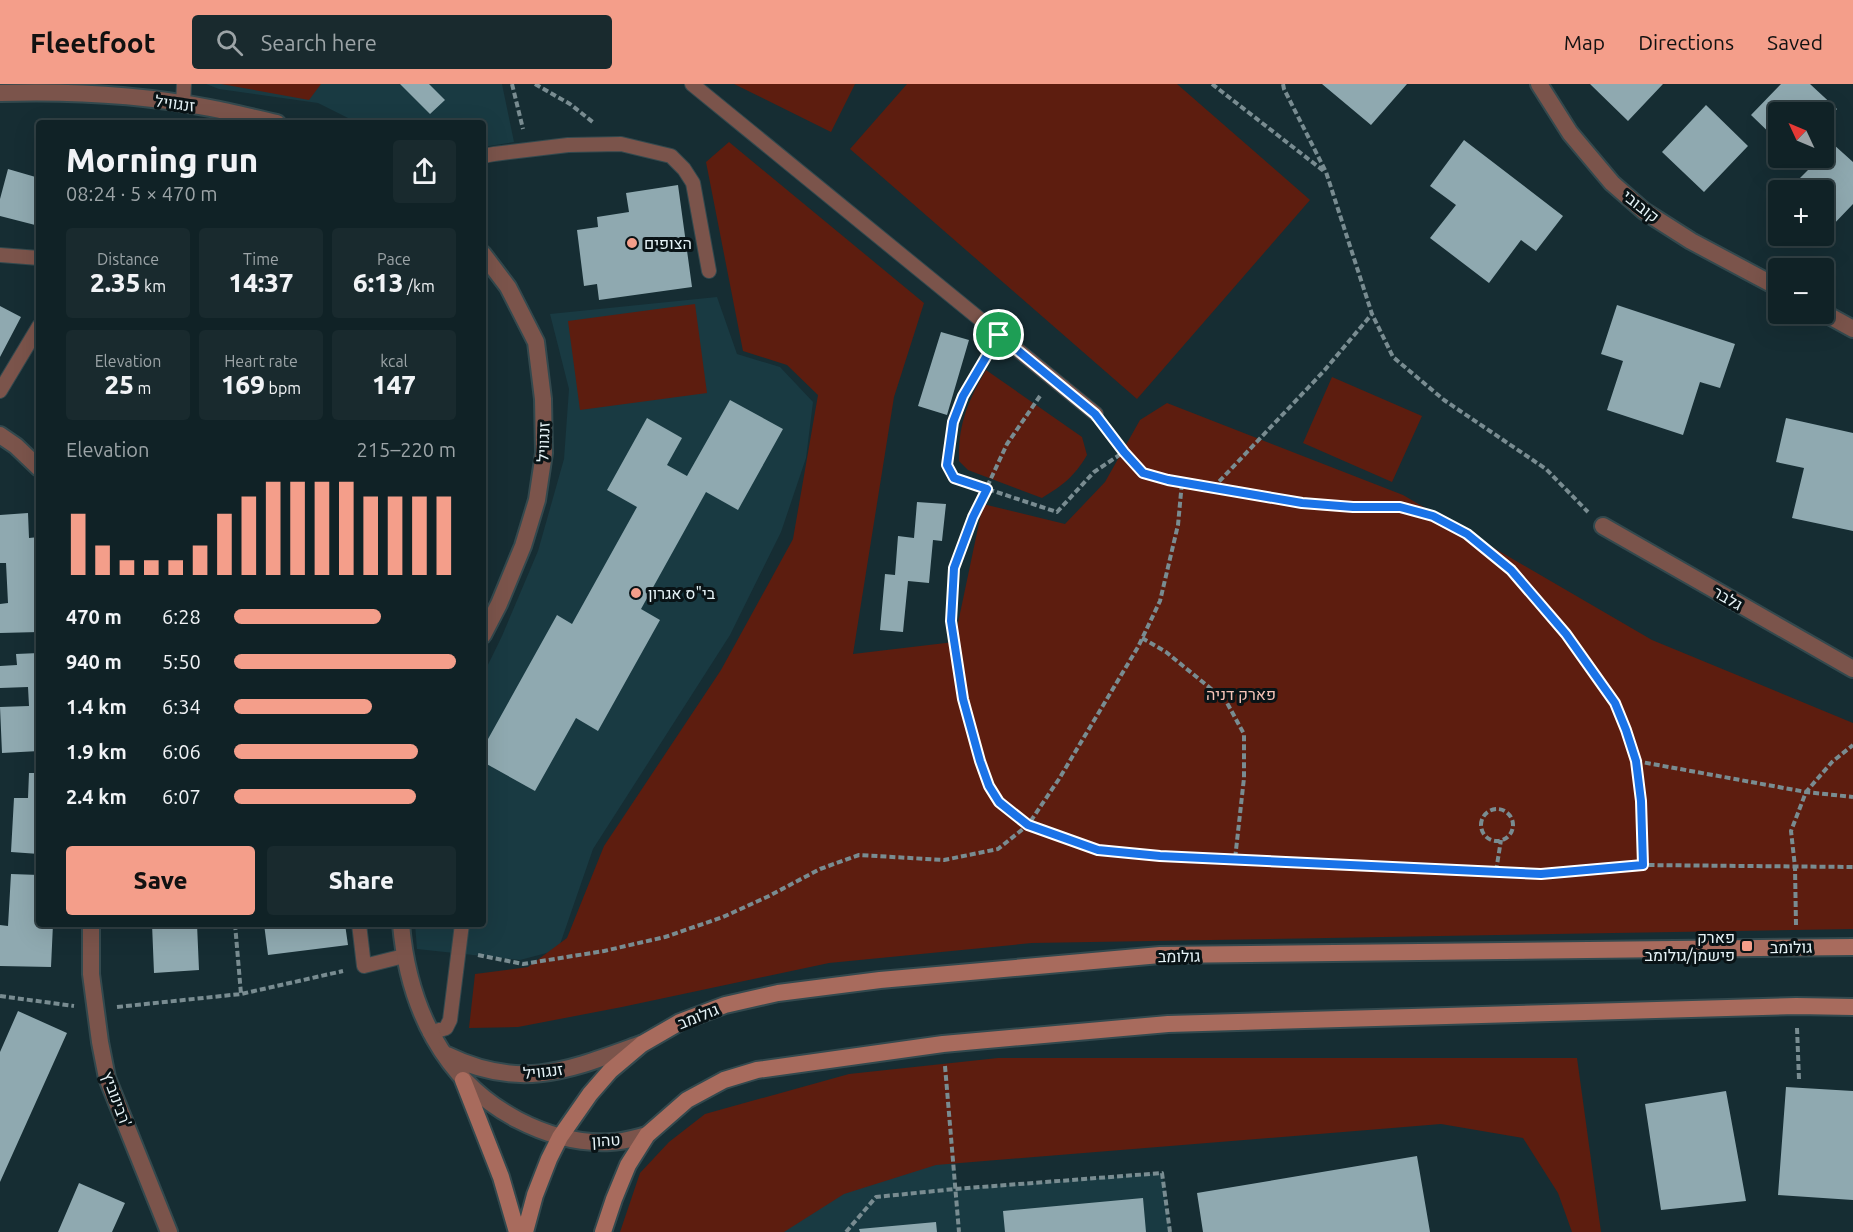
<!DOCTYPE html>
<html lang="en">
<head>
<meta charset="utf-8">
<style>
	body { margin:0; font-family:Ubuntu,Heebo,sans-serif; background:#192a2e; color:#f1f3f6; height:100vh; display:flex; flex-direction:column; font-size:22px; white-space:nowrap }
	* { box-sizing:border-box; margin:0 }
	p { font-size:20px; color:#9ca4a7 }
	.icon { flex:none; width:33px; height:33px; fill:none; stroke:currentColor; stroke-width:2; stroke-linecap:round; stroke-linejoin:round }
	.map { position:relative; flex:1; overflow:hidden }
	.drawer { position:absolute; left:36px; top:36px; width:450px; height:807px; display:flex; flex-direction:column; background:#102226; border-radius:6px; box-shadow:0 6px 24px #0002,0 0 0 2px #303f43 }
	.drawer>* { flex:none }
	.needle { width:39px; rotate:314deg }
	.fabs { position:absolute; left:1768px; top:18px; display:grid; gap:12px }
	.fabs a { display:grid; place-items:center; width:66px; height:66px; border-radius:6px; background:#102226; box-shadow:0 6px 24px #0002,0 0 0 2px #303f43; font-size:30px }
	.pin { position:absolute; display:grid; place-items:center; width:51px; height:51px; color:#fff; margin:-26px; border:3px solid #fff; border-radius:50%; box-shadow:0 2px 6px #0007 }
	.round { display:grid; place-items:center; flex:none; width:63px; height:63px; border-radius:6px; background:#192a2e }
	.headline { display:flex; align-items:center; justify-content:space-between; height:102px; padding:0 30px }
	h1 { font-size:33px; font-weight:800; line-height:45px }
	.stats { display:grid; grid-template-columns:repeat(3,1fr); gap:9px; height:102px; padding:6px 30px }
	.stats div { display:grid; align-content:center; border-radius:6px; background:#192a2e; text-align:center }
	.stats b { font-size:26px; font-weight:800 }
	.stats small { font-size:16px; font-weight:400 }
	.stats p { font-size:16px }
	.chart { height:168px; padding:12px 30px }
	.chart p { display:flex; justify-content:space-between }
	.chart svg { width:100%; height:108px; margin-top:6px; stroke:#f49e8a; stroke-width:6 }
	.cta { display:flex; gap:12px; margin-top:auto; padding:12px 30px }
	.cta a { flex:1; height:69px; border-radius:6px; background:#f49e8a; color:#111; font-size:24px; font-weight:800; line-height:69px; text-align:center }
	.cta a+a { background:#192a2e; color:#f1f3f6 }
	ul { padding:0 30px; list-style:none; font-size:20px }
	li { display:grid; grid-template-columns:96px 72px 1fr; align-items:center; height:45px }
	li i { height:15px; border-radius:8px; background:#f49e8a }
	header { display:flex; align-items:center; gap:36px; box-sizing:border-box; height:84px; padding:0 30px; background:#f49e8a; color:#111 }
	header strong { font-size:28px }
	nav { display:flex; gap:33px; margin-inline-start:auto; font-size:21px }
	.search { width:420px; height:54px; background:#192a2e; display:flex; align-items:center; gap:15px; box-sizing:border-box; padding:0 21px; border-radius:6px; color:#9ca4a7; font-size:22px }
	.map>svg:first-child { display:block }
	.built { fill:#193a42 }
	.green { fill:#5d1d0f }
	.building { fill:#8fa9b0 }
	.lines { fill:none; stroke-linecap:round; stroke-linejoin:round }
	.service-casing { stroke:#33494e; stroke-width:16 }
	.minor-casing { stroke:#33494e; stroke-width:20 }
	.tertiary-casing { stroke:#33494e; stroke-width:20 }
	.secondary-casing { stroke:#33494e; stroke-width:20 }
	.path { stroke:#798c91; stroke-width:4; stroke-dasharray:6 3; stroke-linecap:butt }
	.service { stroke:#7b544b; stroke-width:14 }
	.minor { stroke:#7b544b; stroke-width:16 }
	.tertiary { stroke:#7b544b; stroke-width:16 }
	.secondary { stroke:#a86b5d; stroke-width:16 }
	.route-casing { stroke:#fff; stroke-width:12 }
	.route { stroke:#1a73e8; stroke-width:8 }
	.poi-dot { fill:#f49e8a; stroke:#091316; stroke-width:2 }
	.labels { text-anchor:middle; stroke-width:6; stroke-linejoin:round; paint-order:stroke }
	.street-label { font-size:16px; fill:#e6f3f7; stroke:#091316 }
	.poi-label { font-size:16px; fill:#e6f3f7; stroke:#091316; text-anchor:start }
	.park-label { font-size:16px; fill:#f6c4b8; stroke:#091316 }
</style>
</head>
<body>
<header>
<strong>Fleetfoot</strong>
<div class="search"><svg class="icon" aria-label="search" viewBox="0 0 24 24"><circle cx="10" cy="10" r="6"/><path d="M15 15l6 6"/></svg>Search here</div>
<nav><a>Map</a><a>Directions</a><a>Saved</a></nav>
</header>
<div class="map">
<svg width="1853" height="1148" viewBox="0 0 1853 1148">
	<rect width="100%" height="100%" fill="#162d33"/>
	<path class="built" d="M206,0H502L514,58L483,63V39H358L318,19L219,5Z
		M717,213L737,270L780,283L813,318L806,374L781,448L730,551L593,765L558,866L520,876L417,865L415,840H483V591L502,552L538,467L564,375L569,305L550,230Z
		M953,1073L955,1105L1162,1089L1170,1148H622Z"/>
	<path class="green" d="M221,0H321L309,16Z
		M734,0H855L831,48Z
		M907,0H1177L1310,116L1137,315L850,65Z
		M729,58L924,219L894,313L853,570L954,558L983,420L1065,440L1105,398L1140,336L1167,319L1403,411L1652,556L1853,639V845L1032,859L829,879L622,923L518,943L469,944L475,890L528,883L567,854L604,762L721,586L793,455L818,311L787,281L743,267L706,78Z
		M695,220L707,309L580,326L568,237Z
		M986,286L1082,353L1087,371C1074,393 1063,401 1042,414L968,386L959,377C958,340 968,317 986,286Z
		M1332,293L1422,332L1392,398L1303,359Z
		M998,974H1577L1601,1148H1572L1558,1109L1523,1054L1441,1040L936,1081L844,1110L784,1148H620L640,1089L669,1058L705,1030L849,990Z"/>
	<path class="building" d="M400,0H429L445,16L430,30Z
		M1322,0H1407L1371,41Z
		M1590,0H1663L1628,37Z
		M1781,0H1810L1837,25L1824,38V28H1779V58L1751,31Z
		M1706,21L1748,62L1704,108L1662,68Z
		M1464,56L1563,132L1536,167L1521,156L1489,199L1430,154L1456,121L1430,102Z
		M1833,60L1853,78V120L1831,143L1824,136V106H1793L1790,104L1820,74H1824V70Z
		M8,85L39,94V142L0,132V115Z
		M678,101L692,203L599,216L597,200L584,202L577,146L598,143L597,133L629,128L626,109Z
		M1617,221L1735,260L1720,304L1700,298L1683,351L1607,326L1623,277L1601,270Z
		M0,222L21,233L0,273Z
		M941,248L969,256L947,331L918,322Z
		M730,316L783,345L738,426L706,408L641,525L660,536L598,647L576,634L535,707L483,678V664L557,531L572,540L637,423L607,406L647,334L682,354L667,381L687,392Z
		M1786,334L1853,349V447L1792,434L1804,384L1776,378Z
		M917,418L946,420L942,457L933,456L929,499L908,497L903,548L880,546L885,490L895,491L898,452L914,454Z
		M28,429L29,454L39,453V548L0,549V520L8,519L6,479H0V431Z
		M39,569V667L2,669L0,623L29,622L28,603L0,604V582L17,581L16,570Z
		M29,689H39V770L11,768L14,714H28Z
		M11,790L39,791V840H53L51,883L0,882V841L8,842Z
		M152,840H197L199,886L154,889Z
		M264,840H345L348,861L268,871Z
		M18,927L67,949L0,1098V968Z
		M1786,1003L1853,1007V1116L1778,1111Z
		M1726,1007L1746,1117L1661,1126L1645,1020Z
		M1417,1072L1430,1148H1203L1197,1109Z
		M79,1099L125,1119L112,1148H58Z
		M1143,1114L1146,1148H1005L1003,1127Z
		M936,1138L937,1148H860L859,1145Z"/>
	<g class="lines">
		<defs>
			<path id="service" d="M692,0L1096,330
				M183,20L184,0
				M483,72L494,70L568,61L621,60L671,72L684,85L693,99L709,187
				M0,171L39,174
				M0,307L39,242
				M359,840L364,882L404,872
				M430,949L446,944L450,936L462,840"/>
			<path id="minor" d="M1539,0L1570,49L1612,99L1644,127L1691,157L1779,204
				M0,9C67,7 144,11 210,24C232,28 254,34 277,39
				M483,170L508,203L536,258L543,315L544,369L537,416L523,462L499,520L483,551
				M1824,229L1853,245
				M1603,442L1853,585
				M401,840C408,922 443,997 518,1036C547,1051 578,1060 611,1058C623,1058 635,1054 647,1051
				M447,971C521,1007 569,986 641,960"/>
			<path id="tertiary" d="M0,351L16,362L39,384
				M91,840V890L100,958L107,994L169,1148"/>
			<path id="secondary" d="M463,996L501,1093L517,1148
				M525,1148L535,1111L549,1075L560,1053L590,1010L610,987L642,960L680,938L725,921L778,909L880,896L1160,871L1853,863
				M603,1148L614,1115L628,1081L647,1051L687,1016L724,996L757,986L943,960L1168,940L1796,922L1853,923"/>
		</defs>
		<use href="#service" class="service-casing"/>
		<use href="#minor" class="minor-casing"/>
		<use href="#tertiary" class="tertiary-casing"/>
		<use href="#secondary" class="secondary-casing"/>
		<path class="path" d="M512,0L523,45
			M535,0L570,20L594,39
			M1212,0L1325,88
			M1283,0L1284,5L1326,88L1372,230L1393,273L1444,316L1546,385L1588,428
			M988,270L963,312L953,338L947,381L954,394L1057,428L1094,388L1124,368L1108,346
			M1040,312L1007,360L973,433L954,484L951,538L963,615L980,677L989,702L999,718L1012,730L1028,741L1098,766L1160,772L1541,790L1643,781L1853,783
			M1124,368L1143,389L1168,396L1302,419L1353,423H1400L1433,432L1467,450L1511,486L1566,550L1615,619L1626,646L1636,677L1641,717L1643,781
			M1213,404L1323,288L1372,230
			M1142,554L1166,568L1226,617L1244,650V694L1235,775
			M1636,677L1806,708L1853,713
			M1481 741a16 16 0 1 1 32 0a16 16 0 1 1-32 0Z
			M1496,787L1501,756
			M235,840L241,910
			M1796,841L1795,783L1791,747L1806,708L1832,678L1853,661
			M478,871L523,880L604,867L665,853L723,833L769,812L820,785L859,771L944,776L998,765L1028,741L1059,695L1138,563L1160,517L1178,441L1182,398
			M0,912L74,922
			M117,923L241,910L343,887
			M1797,944L1799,995
			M945,982L959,1148
			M846,1148L876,1113L955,1105L1162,1089L1170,1148"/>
		<use href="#service" class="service"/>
		<use href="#minor" class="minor"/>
		<use href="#tertiary" class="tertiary"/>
		<use href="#secondary" class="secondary"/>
	</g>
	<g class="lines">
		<defs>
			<path id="route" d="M999,251L1095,330L1124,368L1143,389L1168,396L1302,419L1353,423H1400L1433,432L1467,450L1511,486L1566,550L1615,619L1626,646L1636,677L1641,717L1643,781L1541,790L1160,772L1098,766L1028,741L999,718L989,702L980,677L963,615L951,537L954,484L973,433L987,405L954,394L947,381L953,338L963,312Z"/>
		</defs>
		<use href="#route" class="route-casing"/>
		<use href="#route" class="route"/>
	</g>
	<g class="poi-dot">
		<circle cx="632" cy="159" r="6"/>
		<circle cx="636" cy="509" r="6"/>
		<rect x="1741" y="856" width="12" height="12" rx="3"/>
	</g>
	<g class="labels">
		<g class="street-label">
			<text transform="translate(175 19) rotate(8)" y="6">זנגוויל</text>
			<text transform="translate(1641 122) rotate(38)" y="6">קובובי</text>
			<text transform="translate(543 358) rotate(-88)" y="6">זנגוויל</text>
			<text transform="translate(1728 514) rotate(30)" y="6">גלבר</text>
			<text transform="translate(1791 863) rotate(-1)" y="6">גולומב</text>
			<text transform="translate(1179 872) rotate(-1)" y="6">גולומב</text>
			<text transform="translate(698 932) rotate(-22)" y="6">גולומב</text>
			<text transform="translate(543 987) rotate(-6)" y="6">זנגוויל</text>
			<text transform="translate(117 1015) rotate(70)" y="6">רבינוביץ'</text>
			<text transform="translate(606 1056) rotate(-3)" y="6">טהון</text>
		</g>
		<g class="poi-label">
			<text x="644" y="165">הצופים</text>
			<text x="648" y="515">בי"ס אגרון</text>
			<text x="1735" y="859" text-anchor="end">פארק<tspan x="1735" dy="18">פישמן/גולומב</tspan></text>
		</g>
		<g class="park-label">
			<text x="1241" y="616">פארק דניה</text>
		</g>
	</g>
</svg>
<div class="fabs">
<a><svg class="needle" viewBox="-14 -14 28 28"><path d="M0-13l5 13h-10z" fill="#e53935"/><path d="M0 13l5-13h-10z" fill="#9ca4a7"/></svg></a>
<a>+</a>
<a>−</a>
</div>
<div class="pin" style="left:999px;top:251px;background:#1e9e55"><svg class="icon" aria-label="arrive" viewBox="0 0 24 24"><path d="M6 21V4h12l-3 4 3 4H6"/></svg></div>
<section class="drawer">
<div class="headline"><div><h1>Morning run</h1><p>08:24 · 5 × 470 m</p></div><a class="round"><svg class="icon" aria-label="share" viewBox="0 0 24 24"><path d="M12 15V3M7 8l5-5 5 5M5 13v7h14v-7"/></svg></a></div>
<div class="stats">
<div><p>Distance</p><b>2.35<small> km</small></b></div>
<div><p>Time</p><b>14:37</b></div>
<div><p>Pace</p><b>6:13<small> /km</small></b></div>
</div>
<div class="stats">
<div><p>Elevation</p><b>25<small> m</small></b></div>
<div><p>Heart rate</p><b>169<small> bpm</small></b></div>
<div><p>kcal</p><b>147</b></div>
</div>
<div class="chart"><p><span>Elevation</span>215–220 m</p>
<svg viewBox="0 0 160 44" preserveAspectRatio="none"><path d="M5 44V19M15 44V32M25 44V38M35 44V38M45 44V38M55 44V32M65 44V19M75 44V12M85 44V6M95 44V6M105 44V6M115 44V6M125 44V12M135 44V12M145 44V12M155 44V12"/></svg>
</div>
<ul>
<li><b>470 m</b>6:28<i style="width:66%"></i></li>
<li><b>940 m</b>5:50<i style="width:100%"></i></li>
<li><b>1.4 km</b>6:34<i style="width:62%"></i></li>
<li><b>1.9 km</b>6:06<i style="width:83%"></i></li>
<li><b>2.4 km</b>6:07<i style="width:82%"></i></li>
</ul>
<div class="cta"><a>Save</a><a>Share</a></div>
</section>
</div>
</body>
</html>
